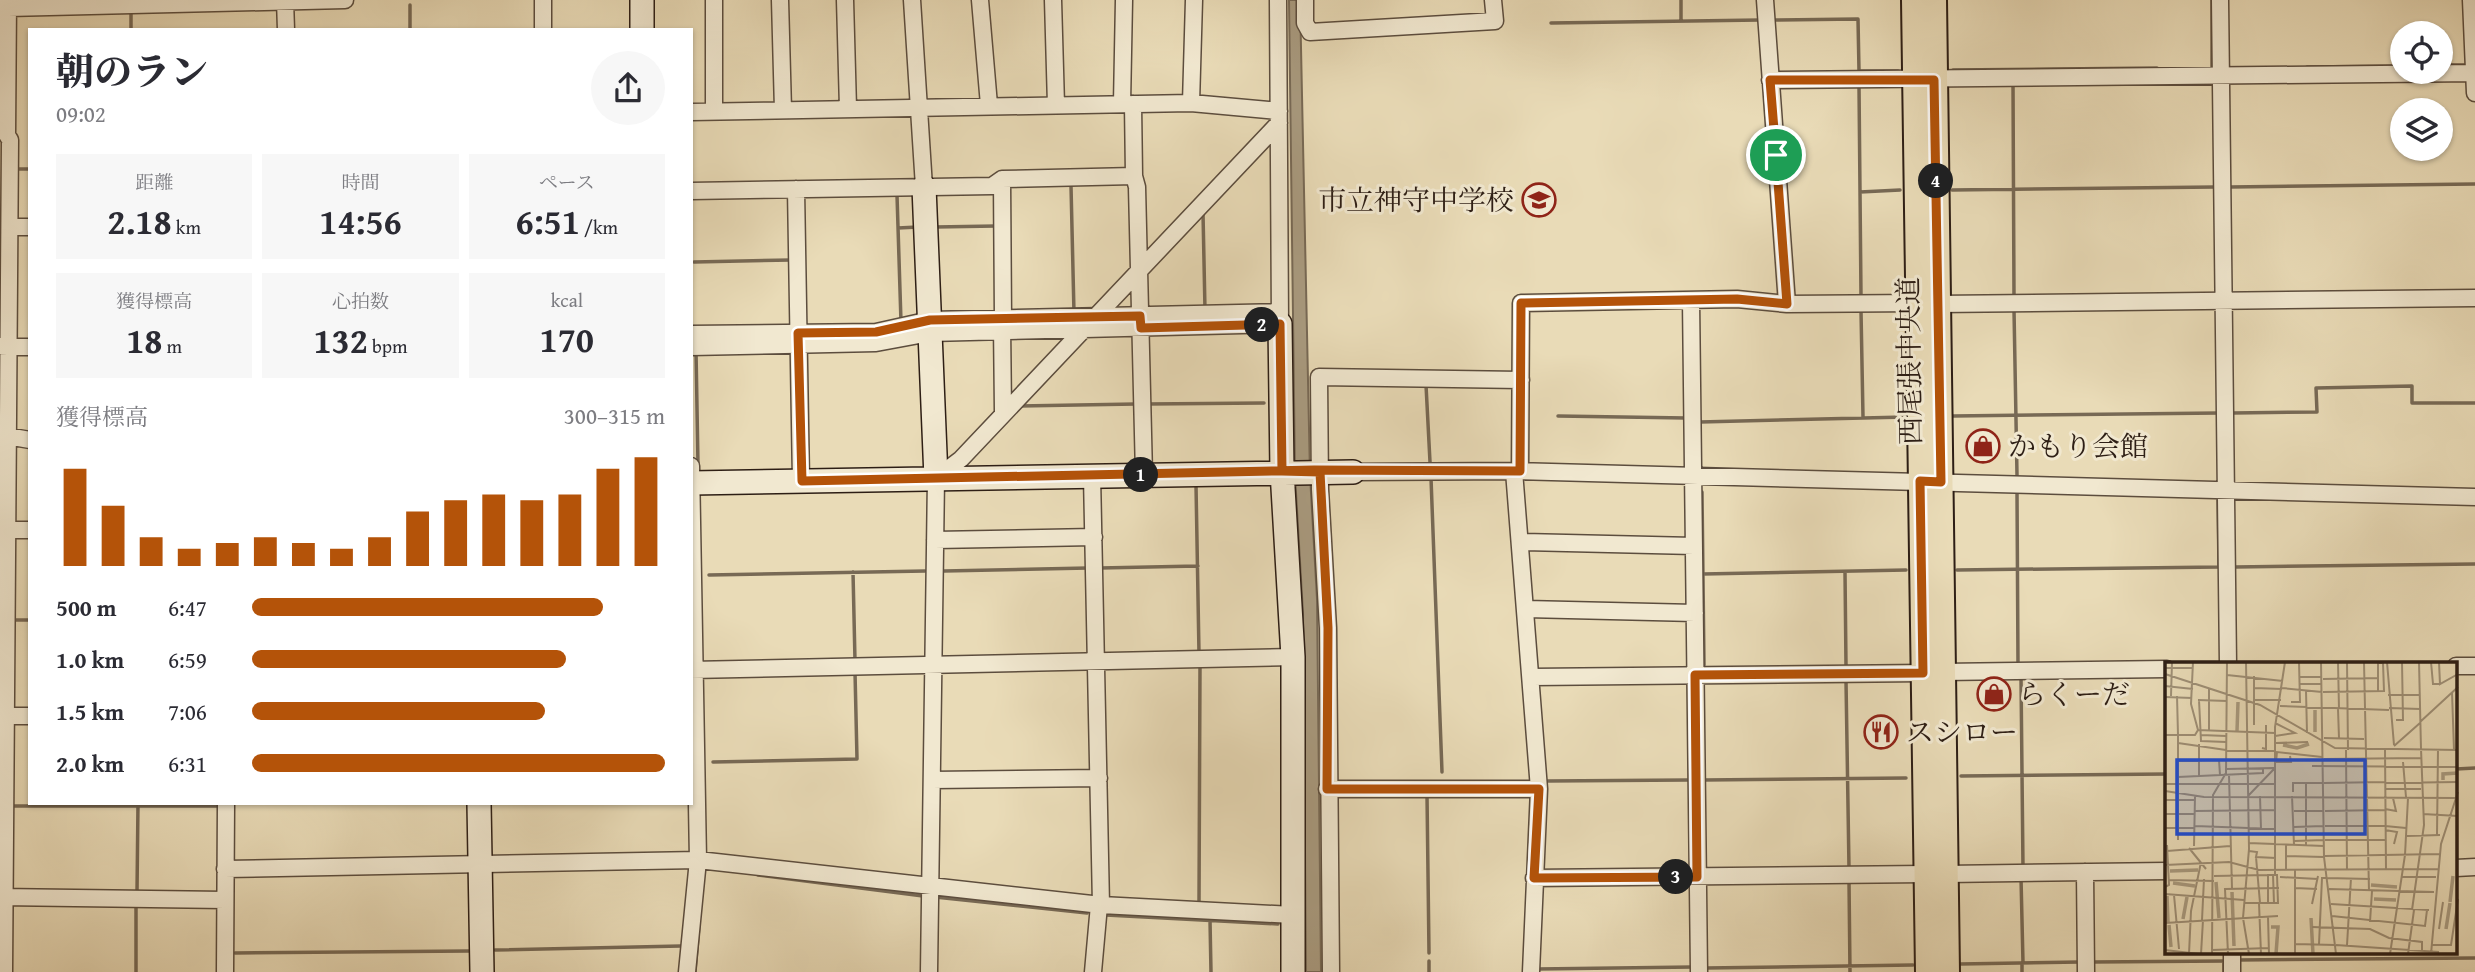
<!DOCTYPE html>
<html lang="ja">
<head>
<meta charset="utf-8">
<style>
	body { margin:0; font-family:"Gentium Book Plus","Noto Serif JP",serif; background:#f7f7f7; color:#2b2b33; height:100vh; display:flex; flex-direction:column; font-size:26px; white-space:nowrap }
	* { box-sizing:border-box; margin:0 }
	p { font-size:23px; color:#7c7c81 }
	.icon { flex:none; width:38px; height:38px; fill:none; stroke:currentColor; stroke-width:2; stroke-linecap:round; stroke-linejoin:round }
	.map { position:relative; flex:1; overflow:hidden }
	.sheet { position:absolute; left:28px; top:28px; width:665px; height:777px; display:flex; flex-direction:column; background:#fff; border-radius:0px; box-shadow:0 2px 5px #0004 }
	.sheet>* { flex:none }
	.fabs { position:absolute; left:2390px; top:21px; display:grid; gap:14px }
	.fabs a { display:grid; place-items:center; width:63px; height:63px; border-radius:50%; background:#fff; box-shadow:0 2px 5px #0004; font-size:35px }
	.pin { position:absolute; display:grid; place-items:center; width:60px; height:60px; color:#fff; margin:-30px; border:4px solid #fff; border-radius:50%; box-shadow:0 2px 7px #0007 }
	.km { position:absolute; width:35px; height:35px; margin:-18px; border-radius:50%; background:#222; color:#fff; font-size:19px; line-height:35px; text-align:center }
	.round { display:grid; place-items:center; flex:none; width:74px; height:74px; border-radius:37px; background:#f7f7f7 }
	.headline { display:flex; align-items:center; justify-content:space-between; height:119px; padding:0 28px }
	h1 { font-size:38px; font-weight:800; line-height:52px }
	.metrics { display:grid; grid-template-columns:repeat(3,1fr); gap:10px; height:119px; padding:7px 28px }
	.metrics div { display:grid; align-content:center; border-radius:0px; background:#f7f7f7; text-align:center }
	.metrics b { font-size:35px; font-weight:800 }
	.metrics small { font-size:19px; font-weight:400 }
	.metrics p { font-size:19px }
	.chart { height:196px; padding:14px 28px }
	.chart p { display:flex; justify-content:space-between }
	.chart svg { width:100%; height:126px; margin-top:7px; stroke:#b45309; stroke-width:6 }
	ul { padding:0 28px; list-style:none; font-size:23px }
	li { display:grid; grid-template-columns:112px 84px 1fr; align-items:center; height:52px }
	li i { height:18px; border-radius:9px; background:#b45309 }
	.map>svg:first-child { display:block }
	.water { fill:#a99b80; stroke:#776955; stroke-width:2 }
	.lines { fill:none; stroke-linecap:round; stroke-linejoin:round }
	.stream { stroke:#776955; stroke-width:3.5 }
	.street-casing { stroke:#5c4d3e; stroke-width:19 }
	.secondary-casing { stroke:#2d1e15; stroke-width:26 }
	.primary-casing { stroke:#2d1e15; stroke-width:28 }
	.street { stroke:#f1e8d0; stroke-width:16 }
	.secondary { stroke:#f1e8d0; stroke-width:23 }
	.primary { stroke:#e9dbb7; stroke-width:24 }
	.route-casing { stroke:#fff; stroke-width:14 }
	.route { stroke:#b45309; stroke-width:9 }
	.labels { text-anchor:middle; stroke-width:6; stroke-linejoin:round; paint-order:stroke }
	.poi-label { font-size:28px; fill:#2d1e15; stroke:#f1e8d0; text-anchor:start }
	.street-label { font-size:28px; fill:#2d1e15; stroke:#f1e8d0 }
	.inset-river { fill:none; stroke:#a99b80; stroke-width:3.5 }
	.inset-road { fill:none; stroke:#9e8f76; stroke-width:2 }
	.view { fill:#1d4ed8; fill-opacity:0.15; stroke:#1d4ed8; stroke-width:3.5 }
	.inset-edge { fill:none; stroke:#2d1e15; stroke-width:3.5 }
</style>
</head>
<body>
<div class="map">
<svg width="2475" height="972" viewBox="0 0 2475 972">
	<rect width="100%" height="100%" fill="#e9dbb7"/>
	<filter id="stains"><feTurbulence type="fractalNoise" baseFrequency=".00286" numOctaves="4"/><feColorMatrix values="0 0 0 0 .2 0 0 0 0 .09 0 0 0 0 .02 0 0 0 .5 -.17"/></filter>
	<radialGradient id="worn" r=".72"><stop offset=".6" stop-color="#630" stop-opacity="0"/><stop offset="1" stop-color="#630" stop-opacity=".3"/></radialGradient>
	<path class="water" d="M1289,0H1300L1310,475L1317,599L1321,972H1306L1303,613L1295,475Z"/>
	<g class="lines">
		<path class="stream" d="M1681,0V21
			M2212,0V70
			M410,5V30
			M131,12V30
			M1773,20L1858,19L1859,71H1898
			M1551,23L1760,20
			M2441,65H2466
			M2307,67L2403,66
			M1953,70L2157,68
			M2013,83L2014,296
			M1859,86L1861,296
			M19,169H30
			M1071,186L1074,313
			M2230,187L2475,184
			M1952,190L2215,187
			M1860,192L1900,190
			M897,195L901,322
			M1203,213L1205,310
			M935,227L996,226
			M898,228L918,227
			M694,262L791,260
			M2014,310L2017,475
			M1861,311L1863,417
			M696,350L698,465
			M1426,385L1430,462
			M1147,404L1264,403
			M1019,406L1136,404
			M2233,413L2317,412L2316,388L2412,386V403H2475
			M1558,416L1686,418
			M1953,416L2219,413
			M1700,422L1906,417
			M1431,478L1442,772
			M1196,485L1199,653
			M1702,492L1704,665
			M2017,492L2018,665
			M2218,499L2219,567
			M2235,567L2475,564
			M1100,568L1198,566
			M1957,570L2219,567
			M944,571L1088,568
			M853,572L855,661
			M1845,572L1846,666
			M1703,574L1906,570
			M709,575L925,571
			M12,620H30
			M2021,677L2023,868
			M1846,681L1849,868
			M713,762L857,759L855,672
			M2456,769L2475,768
			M1961,776L2167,774
			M1704,780L1906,778
			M1547,781L1688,780
			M1427,795L1429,953
			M10,806H219
			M758,875L923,896
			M2021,878L2023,963
			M1849,881L1850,972
			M137,892L138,803
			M935,897L1087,913
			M1199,905L1200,666
			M1106,915L1278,924
			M1210,920L1211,972
			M495,950L681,946
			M235,953L469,951
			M2238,960L2475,958
			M1429,961V972
			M2224,961V972
			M2092,962L2226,961
			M2022,963V972
			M1960,964L2080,962
			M1706,968L1913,965
			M1537,969L1693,967
			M136,972V906
			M695,972L699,925"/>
		<defs>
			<path id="street" d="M285,0L286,30
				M780,0L783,110
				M845,0L848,108
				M912,0L924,187
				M980,0L989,105
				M1053,0L1056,105
				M1305,0V23L1310,32L1495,21L1493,0
				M1765,0L1787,304
				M2220,0L2228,664
				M2471,0L2475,93
				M8,8L345,0
				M543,30V0
				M1770,80L2475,73
				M1191,103L1194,0
				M1122,104L1124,0
				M691,112L1191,103L1279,111
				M714,112V0
				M1134,176L1137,187L1144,475
				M1002,179L1003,320
				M796,189L801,481
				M691,191L992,186L1002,179L1134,176L1133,104
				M11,227H30
				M1691,300L1699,972
				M1938,304L2475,298
				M1002,324L1003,412
				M691,334L876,332L930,320L1280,312
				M0,346L30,347
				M691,347L876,343L930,333L1280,324L1278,0
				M1,435L30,440
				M1514,471L1539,789L1531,972
				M1520,471L1521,303L1737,299L1787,304L1919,303
				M1353,472L1514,471L2475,497
				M1092,476L1101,905
				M0,530H30
				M935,540L1094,537
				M1521,542L1694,546
				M1526,609L1695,613
				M2456,666H2475
				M691,670L1293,657
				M1943,672L2167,669
				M1532,677L1923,673
				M0,716H30
				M932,780L1099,778
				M1327,789H1539
				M2456,868L2475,867
				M225,869L698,860L1101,905L1293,915
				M2085,872L2086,972
				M1946,874L2167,871
				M1534,878L1926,874
				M0,897L225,900
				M2232,953V972
				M4,972L10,140L7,135L8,0
				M225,972L226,803
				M687,972L698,860L691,466
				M929,972L936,478L961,459L1279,123
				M1093,972L1099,905
				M1331,972L1328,628L1320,489L1319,377L1521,380"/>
			<path id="secondary" d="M642,30V0
				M924,187L936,478
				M1280,324L1282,471L1293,657V972
				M691,483L1353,472
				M479,803L482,972"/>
			<path id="primary" d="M1914,0L1928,972
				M1934,0L1947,972"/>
		</defs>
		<use href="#street" class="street-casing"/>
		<use href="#secondary" class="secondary-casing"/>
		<use href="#primary" class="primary-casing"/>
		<use href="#street" class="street"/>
		<use href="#secondary" class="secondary"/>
		<use href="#primary" class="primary"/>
	</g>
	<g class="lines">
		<defs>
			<path id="route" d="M1776,155L1787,304L1737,299L1521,303L1520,471L1314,470L802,481L798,333L876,332L930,320L1140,316L1141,328L1280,324L1282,471L1320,472L1328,628L1327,789H1539L1534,878L1697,877L1695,675L1923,673L1920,481L1941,482L1934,80H1770L1776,155"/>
		</defs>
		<use href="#route" class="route-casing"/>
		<use href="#route" class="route"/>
	</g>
	<defs>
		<symbol id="school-ring" viewBox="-11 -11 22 22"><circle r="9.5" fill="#f1e8d0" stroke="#8f2418" stroke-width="1.5"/><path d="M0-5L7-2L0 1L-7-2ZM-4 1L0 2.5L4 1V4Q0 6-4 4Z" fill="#8f2418"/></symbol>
		<symbol id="shop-ring" viewBox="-11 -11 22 22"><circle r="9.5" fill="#f1e8d0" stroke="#8f2418" stroke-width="1.5"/><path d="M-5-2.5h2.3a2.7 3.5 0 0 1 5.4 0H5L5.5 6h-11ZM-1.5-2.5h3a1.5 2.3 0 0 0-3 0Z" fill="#8f2418"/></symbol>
		<symbol id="restaurant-ring" viewBox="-11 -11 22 22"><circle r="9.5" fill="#f1e8d0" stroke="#8f2418" stroke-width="1.5"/><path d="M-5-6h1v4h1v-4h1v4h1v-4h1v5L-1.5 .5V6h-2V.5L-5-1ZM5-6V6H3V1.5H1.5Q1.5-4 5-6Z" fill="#8f2418"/></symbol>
	</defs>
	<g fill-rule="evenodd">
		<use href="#school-ring" x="1520" y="181" width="38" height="38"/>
		<use href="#shop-ring" x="1964" y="427" width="38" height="38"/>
		<use href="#shop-ring" x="1975" y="675" width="38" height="38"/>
		<use href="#restaurant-ring" x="1862" y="713" width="38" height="38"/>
	</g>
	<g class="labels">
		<g class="poi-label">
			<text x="1514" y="210" text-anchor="end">市立神守中学校</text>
			<text x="2008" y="456">かもり会館</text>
			<text x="2018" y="704">らくーだ</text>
			<text x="1906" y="742">スシロー</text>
		</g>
		<g class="street-label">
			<text transform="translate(1909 361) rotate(-91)" y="10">西尾張中央道</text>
		</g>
	</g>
	<g transform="translate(2165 662)">
		<rect width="292" height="292" fill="#e9dbb7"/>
		<path class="inset-river" d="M150,48V70M72,69L73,40M118,83L132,86L144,82M278,118V112L293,111M5,209L33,208M51,220L54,256M8,221L30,224M206,223L232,225M67,230L69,284M2,234L3,260M209,237L231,238M285,240L288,214M146,256L148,292M18,257L22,235M4,263L6,285M106,265H113L111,292M281,267L285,241"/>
		<path class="inset-road" d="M28,0L26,42L33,68M81,0L84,187L78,256L84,292M156,0L159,195L171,292M173,0L174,47M182,0L183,88M199,0L204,229M213,0V30M222,0L229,83M254,0L256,87M266,0L268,22H275M274,0L275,22L293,12M0,6H27M0,12L95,43L170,86L293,88M62,13L118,19M134,15H157M158,17L213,16M134,22H157M0,24L28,27M89,26L117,27M117,26L157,30M141,29L142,71M158,30L219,29L218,1H213M287,30L289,88M223,33H254M6,34L7,0M12,34L13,73M0,35L27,36M33,38L62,39M34,38L36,79L61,80M89,38H116M126,40H135L134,0M115,44L224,48M224,46L255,47M173,47L174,76M231,58H238L237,0M255,60L293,25M89,63V14M44,69V26M0,73H30L33,68L110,71M36,73L61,74M110,74L130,71L110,61M159,76L199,77M13,81L61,88M111,81L143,80M34,82V115M229,84L255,61M97,86L101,87V63M181,88L182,208M220,88L221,207M61,89H109M125,94L126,100H111L112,90L157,95M159,97L256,96M13,99L54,98L55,113M238,100L241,135M147,104L293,105M61,107L109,106M64,113L67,227M13,115L98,111V106M141,121V184M159,121L220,120M220,121L293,120M0,122H109M220,127H256M0,129L39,135L293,136M128,130V121H158M83,134L109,107M95,134L96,167M127,134L129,183M0,138H30M220,147L231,149L228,136M30,149L110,148M129,149H158M160,149L220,148M0,152H30M258,152L293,154M30,164L110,167M160,164H220M220,164L241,166M129,165L158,164M0,166H30M220,168L232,170L229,182M272,173L273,87M242,174L275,173M13,178V73M160,178H220M129,179L159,178M83,181L159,184M121,183V208M29,184L30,134M24,186L41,207M2,189L65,184M84,189L92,190L91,195L111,196M121,194L159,195M160,194L275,192M91,195L95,241M0,203L64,200L94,208L273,207M130,208V292M108,213L109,241M110,213V65L120,0M49,214L103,213M115,215L153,217M236,215H271M162,216L205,217M4,218L49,219M0,225L4,223L2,183M130,226L152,227M164,227L269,230M0,232L79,238M9,233L14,287M79,241H113L112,213H103V241M94,241L96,292M147,242L153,214M166,242L264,248M247,248L259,163L256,87M167,254L260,264L262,248M103,255L104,292M37,258L39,217M205,260L207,229M0,261L113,254M147,265L205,267L224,276L257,280V289M274,267L278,240M130,282L170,283M154,282L157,216H161M171,283L274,290M182,283L186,216M266,283H286L293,237M0,288L34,292M47,288L104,286M24,292L26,249L36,200M36,292L38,258M47,292L48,133L61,111L62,0M63,292L60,227L114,226M225,292L240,193L243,136M243,292L249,248M266,292L276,182L293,130"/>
		<path class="view" d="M12,98H200V172H12Z"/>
		<rect width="292" height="292" class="inset-edge"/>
	</g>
	<rect width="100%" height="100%" filter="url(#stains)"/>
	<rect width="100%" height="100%" fill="url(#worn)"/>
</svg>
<div class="fabs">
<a><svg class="icon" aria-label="locate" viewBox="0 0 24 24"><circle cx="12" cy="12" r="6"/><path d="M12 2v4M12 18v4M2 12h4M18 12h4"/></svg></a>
<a><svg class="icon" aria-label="layers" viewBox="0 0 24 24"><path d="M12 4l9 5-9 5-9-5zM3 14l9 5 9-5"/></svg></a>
</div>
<div class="pin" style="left:1776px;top:155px;background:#1e9e55"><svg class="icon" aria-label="arrive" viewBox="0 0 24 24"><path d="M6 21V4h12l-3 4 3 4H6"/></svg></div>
<b class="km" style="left:1141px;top:475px">1</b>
<b class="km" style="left:1262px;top:325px">2</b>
<b class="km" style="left:1676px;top:877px">3</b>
<b class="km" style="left:1936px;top:181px">4</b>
<section class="sheet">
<div class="headline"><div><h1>朝のラン</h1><p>09:02</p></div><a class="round"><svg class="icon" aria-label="share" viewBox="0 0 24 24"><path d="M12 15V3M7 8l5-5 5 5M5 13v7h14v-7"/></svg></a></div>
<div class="metrics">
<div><p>距離</p><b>2.18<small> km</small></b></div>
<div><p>時間</p><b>14:56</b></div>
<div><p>ペース</p><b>6:51<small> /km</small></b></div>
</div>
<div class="metrics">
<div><p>獲得標高</p><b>18<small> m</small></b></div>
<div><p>心拍数</p><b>132<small> bpm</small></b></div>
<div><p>kcal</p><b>170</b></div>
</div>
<div class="chart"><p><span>獲得標高</span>300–315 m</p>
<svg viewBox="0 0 160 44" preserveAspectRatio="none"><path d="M5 44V10M15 44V23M25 44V34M35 44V38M45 44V36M55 44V34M65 44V36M75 44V38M85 44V34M95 44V25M105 44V21M115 44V19M125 44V21M135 44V19M145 44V10M155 44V6"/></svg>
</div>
<ul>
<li><b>500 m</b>6:47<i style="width:85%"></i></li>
<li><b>1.0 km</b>6:59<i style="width:76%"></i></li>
<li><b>1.5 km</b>7:06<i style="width:71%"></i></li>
<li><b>2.0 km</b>6:31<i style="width:100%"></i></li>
</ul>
</section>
</div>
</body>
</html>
